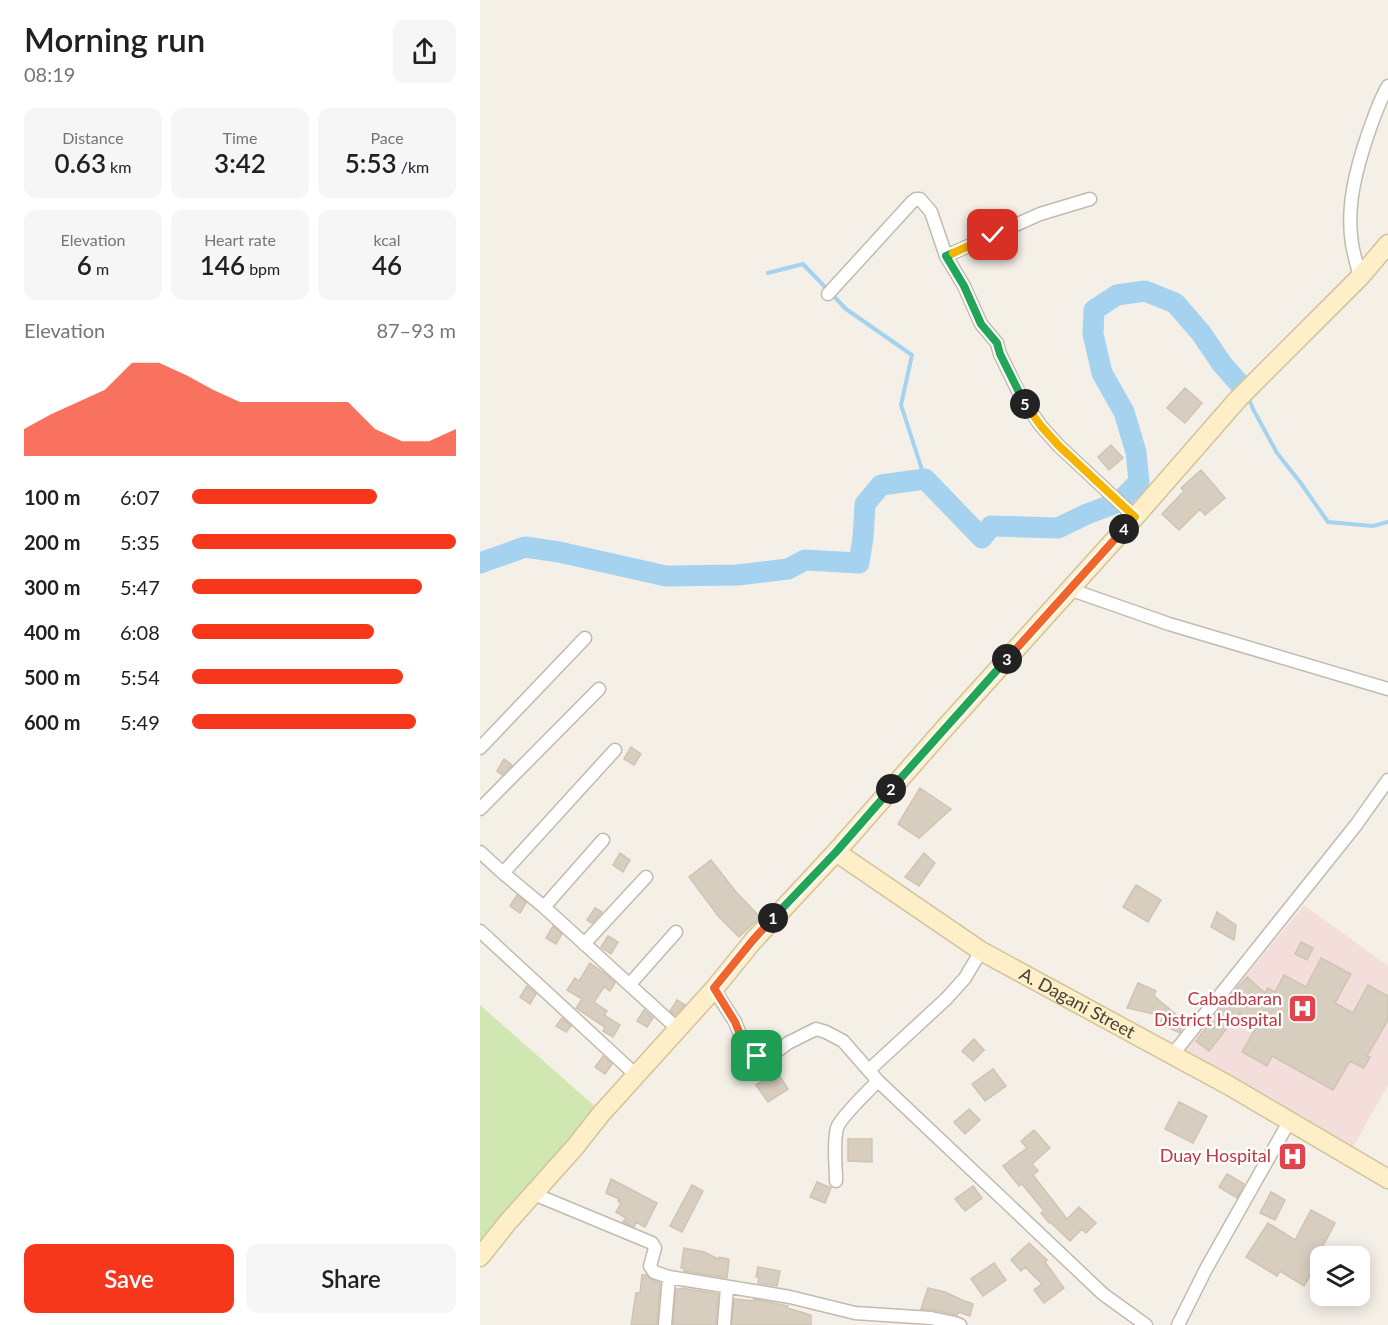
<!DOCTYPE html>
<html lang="en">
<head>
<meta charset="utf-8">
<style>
	body { margin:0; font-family:Lato,sans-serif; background:#f6f6f6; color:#202124; height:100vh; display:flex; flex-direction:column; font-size:22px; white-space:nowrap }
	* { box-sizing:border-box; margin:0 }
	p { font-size:20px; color:#757577 }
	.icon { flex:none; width:33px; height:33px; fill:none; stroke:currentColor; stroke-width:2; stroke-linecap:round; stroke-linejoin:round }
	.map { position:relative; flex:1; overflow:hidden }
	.side { display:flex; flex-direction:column; background:#fff; width:480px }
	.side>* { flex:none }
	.buttons { position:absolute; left:830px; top:1246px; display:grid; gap:12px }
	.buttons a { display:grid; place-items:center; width:60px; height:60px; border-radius:12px; background:#fff; box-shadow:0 3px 15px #0003; font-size:30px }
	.pin { position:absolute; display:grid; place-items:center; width:51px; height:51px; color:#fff; margin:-26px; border-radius:12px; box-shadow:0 3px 9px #0006 }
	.km { position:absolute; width:30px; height:30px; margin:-15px; border-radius:50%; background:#222; color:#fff; font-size:16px; line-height:30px; text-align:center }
	.round { display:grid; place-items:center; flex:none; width:63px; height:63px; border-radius:12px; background:#f6f6f6 }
	.overview { display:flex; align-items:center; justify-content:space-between; height:102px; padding:0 24px }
	h1 { font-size:33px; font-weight:600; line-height:45px }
	.figures { display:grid; grid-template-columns:repeat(3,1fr); gap:9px; height:102px; padding:6px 24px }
	.figures div { display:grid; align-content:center; border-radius:12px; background:#f6f6f6; text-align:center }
	.figures b { font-size:26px; font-weight:600 }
	.figures small { font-size:16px; font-weight:400 }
	.figures p { font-size:16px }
	.chart { height:168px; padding:12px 24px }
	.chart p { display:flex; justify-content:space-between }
	.chart svg { width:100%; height:108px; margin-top:6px; fill:#f7371c; opacity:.7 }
	.cta { display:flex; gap:12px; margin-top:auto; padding:12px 24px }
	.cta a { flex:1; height:69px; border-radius:12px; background:#f7371c; color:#fff; font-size:24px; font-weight:600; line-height:69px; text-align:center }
	.cta a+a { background:#f6f6f6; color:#202124 }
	ul { padding:0 24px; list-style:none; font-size:20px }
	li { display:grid; grid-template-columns:96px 72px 1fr; align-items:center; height:45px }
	li i { height:15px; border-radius:8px; background:#f7371c }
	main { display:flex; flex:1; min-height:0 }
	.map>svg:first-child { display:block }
	.medical { fill:#f4dedc }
	.green { fill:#d0e7b1 }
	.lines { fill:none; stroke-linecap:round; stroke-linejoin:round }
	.stream { stroke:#a5d3ef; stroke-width:4 }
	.river { stroke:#a5d3ef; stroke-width:21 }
	.building { fill:#d8cec0; stroke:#d0c3b1; stroke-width:1.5 }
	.street-casing { stroke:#c2baae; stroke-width:15 }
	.secondary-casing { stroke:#d3c299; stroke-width:21 }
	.street { stroke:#fff; stroke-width:12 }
	.secondary { stroke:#feefc8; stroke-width:18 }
	.split-1-casing { stroke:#fff; stroke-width:12 }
	.split-2-casing { stroke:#fff; stroke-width:12 }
	.split-3-casing { stroke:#fff; stroke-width:12 }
	.split-4-casing { stroke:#fff; stroke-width:12 }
	.split-5-casing { stroke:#fff; stroke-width:12 }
	.split-6-casing { stroke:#fff; stroke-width:12 }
	.split-7-casing { stroke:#fff; stroke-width:12 }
	.split-1 { stroke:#f0652b; stroke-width:8 }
	.split-2 { stroke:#22a559; stroke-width:8 }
	.split-3 { stroke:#22a559; stroke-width:8 }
	.split-4 { stroke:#f0652b; stroke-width:8 }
	.split-5 { stroke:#f5b400; stroke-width:8 }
	.split-6 { stroke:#22a559; stroke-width:8 }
	.split-7 { stroke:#f5b400; stroke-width:8 }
	.labels { text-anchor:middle; stroke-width:5; stroke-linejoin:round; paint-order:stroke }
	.health-label { font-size:18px; fill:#be3a42; stroke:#fff; text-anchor:end }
	.street-label { font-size:18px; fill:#474037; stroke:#fff }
</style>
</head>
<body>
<main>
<section class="side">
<div class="overview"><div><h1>Morning run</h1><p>08:19</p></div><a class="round"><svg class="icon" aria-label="share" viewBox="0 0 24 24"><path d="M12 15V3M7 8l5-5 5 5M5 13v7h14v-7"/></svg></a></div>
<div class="figures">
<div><p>Distance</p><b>0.63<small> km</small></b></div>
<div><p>Time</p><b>3:42</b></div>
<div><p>Pace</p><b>5:53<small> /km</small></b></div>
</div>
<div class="figures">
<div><p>Elevation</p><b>6<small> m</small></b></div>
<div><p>Heart rate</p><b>146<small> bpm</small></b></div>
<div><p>kcal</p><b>46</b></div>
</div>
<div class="chart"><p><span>Elevation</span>87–93 m</p>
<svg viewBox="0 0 160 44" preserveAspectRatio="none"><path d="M0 44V33L10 27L20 22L30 17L40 6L50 6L60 11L70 17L80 22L90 22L100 22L110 22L120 22L130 33L140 38L150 38L160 33V44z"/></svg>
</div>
<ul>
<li><b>100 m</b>6:07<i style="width:70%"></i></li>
<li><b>200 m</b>5:35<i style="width:100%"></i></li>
<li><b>300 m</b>5:47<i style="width:87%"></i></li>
<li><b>400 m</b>6:08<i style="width:69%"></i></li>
<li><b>500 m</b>5:54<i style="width:80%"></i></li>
<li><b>600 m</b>5:49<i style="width:85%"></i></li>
</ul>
<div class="cta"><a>Save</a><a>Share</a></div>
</section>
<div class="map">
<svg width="908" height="1325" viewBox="0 0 908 1325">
	<rect width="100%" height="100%" fill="#f4f0e8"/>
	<path class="medical" d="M824,905L908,966V1085L871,1151L703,1052Z"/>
	<path class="green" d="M0,1005L119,1110L0,1244Z"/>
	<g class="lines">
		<path class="stream" d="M288,273L323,264L366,309L432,355L421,405L445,479
			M768,397L773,409L797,453L820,482L848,522L893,526L908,522"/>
		<path class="river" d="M0,563L45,547L79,552L186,576L258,575L308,569L325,560L379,563L383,538L385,504L401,485L445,479L502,538L511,526L578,528L607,514L639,502L659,482L656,452L644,412L622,373L613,334L614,310L637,295L665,291L695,303L721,333L742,364L766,391"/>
	</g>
	<path class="building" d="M705,388L722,403L705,423L687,408Z
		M631,445L643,458L629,470L618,457Z
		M721,470L745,498L725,515L720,509L699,530L682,514L704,491L701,488Z
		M151,747L161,754L154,765L144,759Z
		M24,759L32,765L22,775L17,771Z
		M440,788L471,809L439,838L418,824Z
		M140,853L150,860L143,872L133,865Z
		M444,853L455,863L439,886L425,877Z
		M231,860L256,892L280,917L259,937L239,917L209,877Z
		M656,885L681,900L668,922L643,907Z
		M37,895L46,903L40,913L30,906Z
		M115,908L122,912L112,923L107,920Z
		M737,912L756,925L754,940L731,927Z
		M73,926L82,934L76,944L66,938Z
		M128,936L138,942L131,954L121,947Z
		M821,942L833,948L827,960L815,954Z
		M841,958L871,974L855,1003L873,1013L888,985L908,996V1020L887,1056L890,1057L884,1068L870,1061L853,1090L792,1056L787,1066L762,1052L775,1029L771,1026L774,1021L759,1013L729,1051L716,1041L750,996L767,977L785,993L788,988L795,992L804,975L826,987Z
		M110,963L124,973L135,983L130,991L124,987L114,1002L127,1011L124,1015L140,1025L133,1037L123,1031L125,1027L96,1008L102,999L87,990L95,978L99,981Z
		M658,983L676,991L674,996L705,1022L703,1021L700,1033L680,1024L683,1016L647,1008Z
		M47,986L56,994L50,1004L40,997Z
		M197,1000L205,1005L195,1015L190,1011Z
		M164,1010L173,1018L167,1027L157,1021Z
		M82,1018L91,1026L86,1032L76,1026Z
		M494,1039L504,1050L493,1061L482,1051Z
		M123,1056L132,1064L125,1074L115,1067Z
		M513,1069L526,1086L505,1101L492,1084Z
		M297,1072L308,1089L288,1102L276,1085Z
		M699,1102L727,1116L713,1143L685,1129Z
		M489,1109L500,1120L485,1134L474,1122Z
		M554,1130L570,1148L552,1164L558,1171L553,1175L587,1219L599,1207L616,1223L606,1233L602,1229L590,1241L570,1222L569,1223L561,1213L564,1211L542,1184L539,1186L523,1166L547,1148L541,1141Z
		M368,1139H392V1162L368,1161Z
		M747,1174L764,1184L757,1198L739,1187Z
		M131,1179L177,1203L165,1227L156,1222L154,1227L143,1222L146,1218L136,1212L141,1203L138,1201L139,1199L126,1193Z
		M337,1182L351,1188L345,1203L330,1197Z
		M212,1185L223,1191L202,1232L190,1226Z
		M493,1186L502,1198L485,1211L475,1199Z
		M791,1192L805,1200L795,1220L780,1213Z
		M831,1210L855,1223L836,1259L839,1261L824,1286L800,1271L797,1276L766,1257L788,1223L815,1240Z
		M549,1243L567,1260L565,1262L584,1288L564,1303L554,1290L562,1284L545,1267L541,1271L531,1260Z
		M204,1248L224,1252L238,1259L239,1257L249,1259L247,1278L204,1271V1268H201Z
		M514,1263L526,1280L503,1296L491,1279Z
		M278,1267L300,1271L297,1286L278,1283L279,1277H276Z
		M162,1275H166L171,1279L180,1283L177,1325H151L156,1293H160Z
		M202,1288L238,1294L236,1325H193L196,1289H202Z
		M448,1288L465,1292L482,1300L493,1304L490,1316L479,1312L477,1315L453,1310L441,1309Z
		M254,1299L274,1301V1299L308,1306L307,1308L331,1315V1325H252Z"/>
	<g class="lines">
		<defs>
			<path id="street" d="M466,256L560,214L610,199
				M880,277C877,266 874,255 872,244C866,207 876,169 888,134C894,117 899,101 908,86
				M348,294L432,202L436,199H440L451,212L466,256L484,286L501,324L517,343L520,354L542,399L561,426L579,446L655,517
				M589,589L689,624L908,689
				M0,748L105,638
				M0,809L119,689
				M0,852L23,873L64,907L198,1029
				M23,873L135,750
				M64,907L123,840
				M0,931L156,1075
				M104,944L166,877
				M150,984L196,932
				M234,989L255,1022L267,1051L277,1056L296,1052L308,1043L336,1029L346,1032L363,1041L398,1081L623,1294L666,1325
				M693,1054L876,825L908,780
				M389,1070L466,999L485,978L501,951
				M356,1181C356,1164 353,1144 357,1128C360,1118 390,1089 398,1081
				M54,1194L172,1243L175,1248L170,1266L174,1272L189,1277L185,1325
				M189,1277L310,1297L375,1313L451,1318L475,1323L480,1325
				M244,1325L247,1288
				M698,1325L726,1269L810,1120"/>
			<g id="secondary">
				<path id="s1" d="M356,852L501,951L748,1085L908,1179"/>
				<path d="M0,1257L28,1222L95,1147L121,1114L234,989L273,941L356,852L464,729L655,517L758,399L880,277L908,244"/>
			</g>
		</defs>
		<use href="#street" class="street-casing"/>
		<use href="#secondary" class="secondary-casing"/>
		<use href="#street" class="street"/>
		<use href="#secondary" class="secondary"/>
	</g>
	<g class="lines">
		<defs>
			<path id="split-1" d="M277,1056L267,1051L255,1022L234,988L273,940L293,918"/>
			<path id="split-2" d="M293,918L356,852L411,789"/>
			<path id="split-3" d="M411,789L527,659"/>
			<path id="split-4" d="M527,659L644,529"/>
			<path id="split-5" d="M545,404L561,426L579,446L655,517L644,529"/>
			<path id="split-6" d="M473,253L466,256L484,286L501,324L517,343L520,354L545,404"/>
			<path id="split-7" d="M473,253L513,235"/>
		</defs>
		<use href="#split-1" class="split-1-casing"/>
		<use href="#split-2" class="split-2-casing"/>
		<use href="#split-3" class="split-3-casing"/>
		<use href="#split-4" class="split-4-casing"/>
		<use href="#split-5" class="split-5-casing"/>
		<use href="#split-6" class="split-6-casing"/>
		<use href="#split-7" class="split-7-casing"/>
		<use href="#split-1" class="split-1"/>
		<use href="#split-2" class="split-2"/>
		<use href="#split-3" class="split-3"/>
		<use href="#split-4" class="split-4"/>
		<use href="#split-5" class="split-5"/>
		<use href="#split-6" class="split-6"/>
		<use href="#split-7" class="split-7"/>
	</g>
	<defs>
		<symbol id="hospital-square" viewBox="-11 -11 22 22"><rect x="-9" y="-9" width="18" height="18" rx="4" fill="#e0444e" stroke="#fff"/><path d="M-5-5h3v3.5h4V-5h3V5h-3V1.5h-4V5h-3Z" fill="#fff"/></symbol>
	</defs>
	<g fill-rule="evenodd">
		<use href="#hospital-square" x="806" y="992" width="33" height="33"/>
		<use href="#hospital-square" x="796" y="1140" width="33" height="33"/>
	</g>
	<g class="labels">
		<g class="health-label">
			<text x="802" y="1005">Cabadbaran<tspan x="802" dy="21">District Hospital</tspan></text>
			<text x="791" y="1162">Duay Hospital</text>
		</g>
		<g class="street-label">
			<text dy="6" stroke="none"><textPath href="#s1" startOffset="285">A. Dagani Street</textPath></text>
		</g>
	</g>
</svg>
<div class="buttons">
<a><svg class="icon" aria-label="layers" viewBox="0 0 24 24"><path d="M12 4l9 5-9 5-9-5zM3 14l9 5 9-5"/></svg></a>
</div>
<div class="pin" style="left:277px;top:1056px;background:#1e9e55"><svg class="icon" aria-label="arrive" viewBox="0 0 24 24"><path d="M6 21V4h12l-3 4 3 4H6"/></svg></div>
<div class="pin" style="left:513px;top:235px;background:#d93025"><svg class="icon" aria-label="check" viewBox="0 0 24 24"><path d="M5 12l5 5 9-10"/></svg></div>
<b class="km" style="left:293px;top:918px">1</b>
<b class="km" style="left:411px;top:789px">2</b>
<b class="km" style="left:527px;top:659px">3</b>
<b class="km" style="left:644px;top:529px">4</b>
<b class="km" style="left:545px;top:404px">5</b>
</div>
</main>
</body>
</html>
